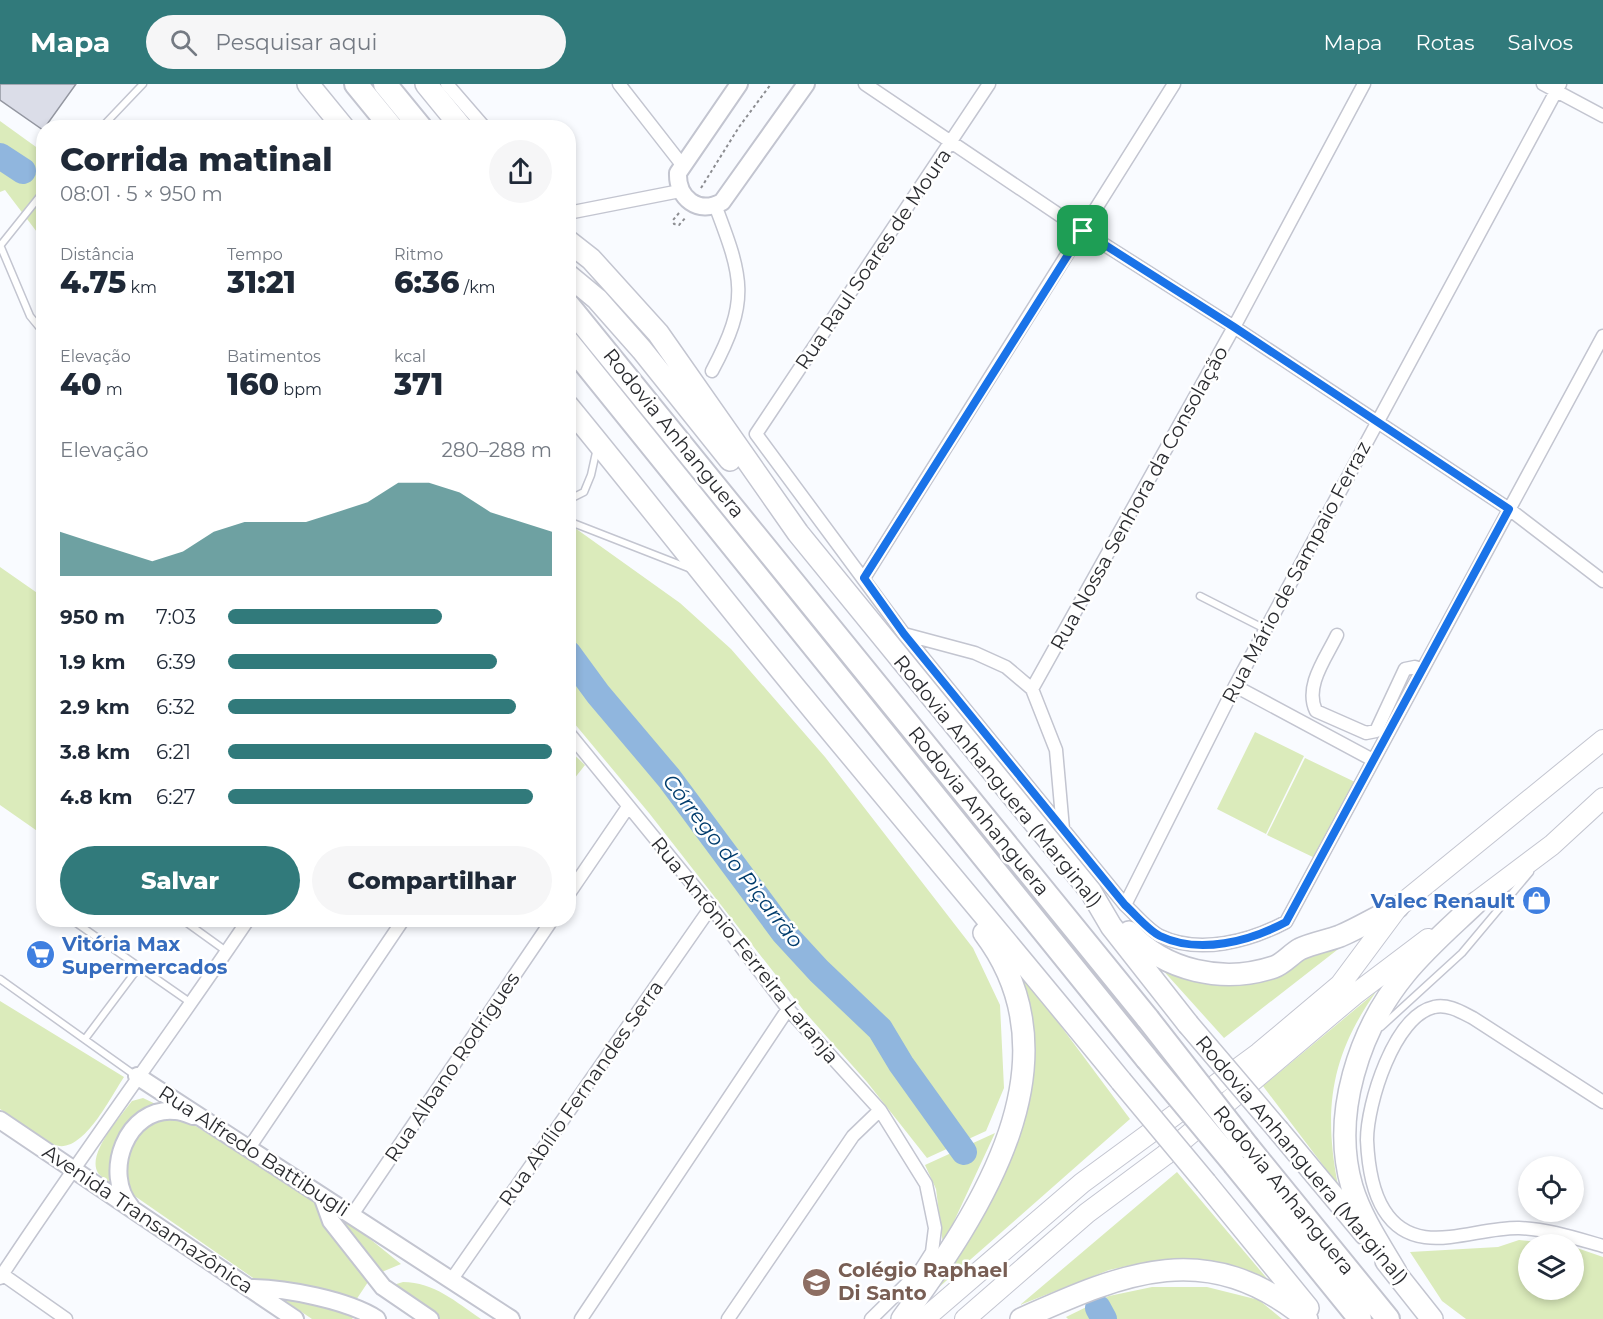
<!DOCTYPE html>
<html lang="pt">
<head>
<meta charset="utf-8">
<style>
	body { margin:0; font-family:Montserrat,sans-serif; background:#f6f6f7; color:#1f2937; height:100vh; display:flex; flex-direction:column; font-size:22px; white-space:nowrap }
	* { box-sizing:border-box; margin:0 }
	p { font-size:20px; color:#747a83 }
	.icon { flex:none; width:33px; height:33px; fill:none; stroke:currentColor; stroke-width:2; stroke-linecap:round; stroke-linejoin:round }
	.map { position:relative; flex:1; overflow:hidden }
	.side { position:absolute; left:36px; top:36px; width:540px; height:807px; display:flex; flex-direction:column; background:#fff; border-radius:24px; box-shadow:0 3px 9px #0003 }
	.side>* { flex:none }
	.fabs { position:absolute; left:1518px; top:1072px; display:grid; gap:12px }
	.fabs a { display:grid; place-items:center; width:66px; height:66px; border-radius:50%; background:#fff; box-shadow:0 3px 9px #0003; font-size:30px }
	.pin { position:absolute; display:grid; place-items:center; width:51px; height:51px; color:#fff; margin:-26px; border-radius:12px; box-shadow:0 3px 9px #0006 }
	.round { display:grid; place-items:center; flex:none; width:63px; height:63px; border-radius:32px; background:#f6f6f7 }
	.headline { display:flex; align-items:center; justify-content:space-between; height:102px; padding:0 24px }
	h1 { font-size:33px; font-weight:800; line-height:45px }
	.metrics { display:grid; grid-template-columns:repeat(3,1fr); gap:9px; height:102px; padding:6px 24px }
	.metrics div { display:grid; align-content:center }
	.metrics b { font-size:30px; font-weight:800 }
	.metrics small { font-size:16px; font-weight:400 }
	.metrics p { font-size:16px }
	.chart { height:168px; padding:12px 24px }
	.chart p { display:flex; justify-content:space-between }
	.chart svg { width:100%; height:108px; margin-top:6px; fill:#317a7b; opacity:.7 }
	.cta { display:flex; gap:12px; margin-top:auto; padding:12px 24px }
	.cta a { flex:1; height:69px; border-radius:36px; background:#317a7b; color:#fff; font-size:24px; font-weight:800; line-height:69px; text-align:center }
	.cta a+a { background:#f6f6f7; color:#1f2937 }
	ul { padding:0 24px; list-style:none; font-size:20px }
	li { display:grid; grid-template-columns:96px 72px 1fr; align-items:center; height:45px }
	li i { height:15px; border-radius:8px; background:#317a7b }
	header { display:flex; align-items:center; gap:36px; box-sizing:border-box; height:84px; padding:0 30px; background:#317a7b; color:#fff }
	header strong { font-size:28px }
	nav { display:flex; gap:33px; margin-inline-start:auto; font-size:21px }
	.search { width:420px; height:54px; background:#f6f6f7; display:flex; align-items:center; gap:15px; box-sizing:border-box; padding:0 21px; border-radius:33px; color:#747a83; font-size:22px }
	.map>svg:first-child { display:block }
	.green { fill:#dbebbb }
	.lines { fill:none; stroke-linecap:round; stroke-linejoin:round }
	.river { stroke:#90b6de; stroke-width:26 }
	.building { fill:#dbdde8; stroke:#9396a0; stroke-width:1.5 }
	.service-casing { stroke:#c3c5d0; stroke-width:9 }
	.minor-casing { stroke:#c3c5d0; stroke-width:15 }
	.tertiary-casing { stroke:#c3c5d0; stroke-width:20 }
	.primary-casing { stroke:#c3c5d0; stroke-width:22 }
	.trunk-casing { stroke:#c3c5d0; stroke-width:24 }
	.motorway-casing { stroke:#c3c5d0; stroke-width:26 }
	.path { stroke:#8c8d91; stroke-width:2; stroke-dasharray:3 3; stroke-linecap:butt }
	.service { stroke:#fff; stroke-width:6 }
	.minor { stroke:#fff; stroke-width:12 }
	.tertiary { stroke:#fff; stroke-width:16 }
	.primary { stroke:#fff; stroke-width:20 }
	.trunk { stroke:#fff; stroke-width:21 }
	.motorway { stroke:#fff; stroke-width:22 }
	.trunk-bridge-casing { stroke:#c3c5d0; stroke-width:24; stroke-linecap:butt }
	.motorway-bridge-casing { stroke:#c3c5d0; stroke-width:26; stroke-linecap:butt }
	.trunk-bridge { stroke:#fff; stroke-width:21 }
	.motorway-bridge { stroke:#fff; stroke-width:22 }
	.route-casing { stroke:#fff; stroke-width:12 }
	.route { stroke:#1a73e8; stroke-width:8 }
	.labels { text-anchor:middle; stroke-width:5; stroke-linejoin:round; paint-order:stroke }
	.street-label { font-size:20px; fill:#2b2c30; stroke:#fff }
	.shop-label { font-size:20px; font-weight:bold; fill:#366cbe; stroke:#fff; text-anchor:end }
	.education-label { font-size:20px; font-weight:bold; fill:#785e54; stroke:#fff; text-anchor:start }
	.water-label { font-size:21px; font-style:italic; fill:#003c6d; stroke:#fff }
</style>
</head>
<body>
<header>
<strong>Mapa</strong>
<div class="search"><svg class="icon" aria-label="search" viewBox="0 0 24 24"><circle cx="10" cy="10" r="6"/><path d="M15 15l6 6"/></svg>Pesquisar aqui</div>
<nav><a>Mapa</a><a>Rotas</a><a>Salvos</a></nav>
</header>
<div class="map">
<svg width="1603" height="1235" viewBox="0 0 1603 1235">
	<rect width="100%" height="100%" fill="#f9fbff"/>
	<path class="green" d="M0,37L43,68V156L5,106L0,108Z
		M568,439L680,519L731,565L825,673L973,864L1000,921L1004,1004L986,1047L927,1074L867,998L804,927L649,729L569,633Z
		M0,483L43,513V751L0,721Z
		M1255,648L1304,672L1266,750L1217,725Z
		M568,665L585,681L574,695L569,690Z
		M1305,674L1355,698L1317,775L1267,751Z
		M1346,859L1224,954L1160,883L1186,891L1302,874Z
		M1021,894H1025L1130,1035L929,1212L1016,1045Z
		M1376,908C1331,971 1323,1025 1338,1101L1263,1002Z
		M0,917L124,993C111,1012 83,1071 55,1061C39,1055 15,1035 0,1025Z
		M143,1014L164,1024L141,1035L114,1101C109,1098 101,1093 98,1089C86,1070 121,1032 132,1017Z
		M177,1031L319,1116L370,1195L354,1219L259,1198L126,1106L127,1061L151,1038Z
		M995,1049L943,1161L936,1105L925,1081Z
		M1177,1088L1270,1198L1227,1180L1182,1176L1141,1179L1109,1186L1020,1221Z
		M329,1122L401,1180L377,1190Z
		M1519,1156L1567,1161H1528V1206H1574V1163L1603,1173V1235H1466L1442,1217L1410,1168L1498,1163Z
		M403,1198C434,1198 456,1218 481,1235H436L390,1202Z
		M1152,1203H1207L1259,1216L1282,1235H1068L1066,1233L1109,1212Z
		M272,1208L357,1229L352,1235H312Z"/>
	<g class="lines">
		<path class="river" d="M0,72L23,87
			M568,569L598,610L669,694L784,849L819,887L880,945L901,980L964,1068
			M1098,1224L1104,1235"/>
	</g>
	<path class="building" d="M0,0H76L43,46L0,16Z"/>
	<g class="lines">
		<defs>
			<path id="service" d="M101,44L143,0
				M0,161L30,232L44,249
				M0,162L44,107
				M568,416L584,408L591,391L597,364
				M568,437L691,485
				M1200,512L1265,545
				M72,836L191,919
				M183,836L226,867
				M0,895L136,992
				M1381,943L1462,869L1530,788
				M85,955L139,883"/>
			<path id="minor" d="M447,0L485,44
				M619,0L683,82
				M865,0L1083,147L1234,243L1509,425L1603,497
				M989,0L756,350L904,550L1125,821C1136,831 1148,846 1160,852C1200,871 1250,857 1286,838L1603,252
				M1543,0L1603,32
				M568,129L680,107
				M712,287C750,216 743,194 715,121
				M864,494L1174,0
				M904,550L975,569L1006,583L1032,605
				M1337,551C1326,574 1304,602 1316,627L1366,649L1376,647L1405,585L1415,583L1422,586
				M1235,602L1373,676
				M568,648L711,823L788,925L880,1026L926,1100L935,1144L932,1168L920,1187L871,1235
				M1063,745L1056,666L1032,605L1234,243L1364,0
				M568,811L628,723
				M1125,821L1235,602L1560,0
				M1603,1018L1473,934C1461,928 1449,920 1434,923C1394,932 1367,1020 1367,1056C1368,1078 1372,1107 1384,1126C1415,1176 1472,1143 1519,1144C1548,1145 1575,1154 1603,1162
				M249,1064L403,836
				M352,1131L552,836
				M2,1190L66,1235
				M0,1194C80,1072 167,956 248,836
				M452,1195L711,823
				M581,1235L788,925
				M728,1235L853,1052L880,1026"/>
			<path id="tertiary" d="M739,0L678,89C677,114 698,131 722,118L806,0
				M137,992L511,1235
				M0,1036L295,1235
				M322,1112L331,1137L383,1203L430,1235
				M131,1123C102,1090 126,1022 175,1027C181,1027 188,1030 193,1032
				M250,1204C285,1204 348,1216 377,1235"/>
			<path id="primary" d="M1463,828L1552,761L1603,714
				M924,1235L1082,1099L1259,969L1340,901L1398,823L1603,656
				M965,1235L1087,1129L1165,1071L1354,911L1428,855"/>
			<path id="trunk" d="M308,0L344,44
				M426,0L462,44
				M568,157L591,175L658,249L798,449L1091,808L1111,842L1188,940
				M568,191L597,215L642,266L730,376
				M568,322C647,418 723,516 802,612C908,741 1016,868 1121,997
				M1129,848C1165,887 1223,900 1274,883C1283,880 1291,870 1300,865C1313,859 1327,857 1340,852C1359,844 1378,832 1398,823
				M1279,1047L1365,1150
				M1206,1099L1308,1224
				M1386,1177L1432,1235
				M1396,1188C1380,1161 1361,1133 1352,1103C1331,1031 1359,946 1405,890C1426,864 1452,842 1476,819
				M902,1235C981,1127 1081,977 984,849
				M1021,1235C1126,1188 1207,1153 1307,1235"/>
			<path id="motorway" d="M356,0L392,44
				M385,0L421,44
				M568,221L1148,935
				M568,258L1147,975
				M1248,1063L1388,1235
				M1235,1081L1360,1235"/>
		</defs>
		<use href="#service" class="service-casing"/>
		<use href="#minor" class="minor-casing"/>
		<use href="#tertiary" class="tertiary-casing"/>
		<use href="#primary" class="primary-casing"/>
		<use href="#trunk" class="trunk-casing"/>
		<use href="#motorway" class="motorway-casing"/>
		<path class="path" d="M701,104L739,43L771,0
			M679,129L673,136L674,140L679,141L686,133"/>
		<use href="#service" class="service"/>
		<use href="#minor" class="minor"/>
		<use href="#tertiary" class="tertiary"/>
		<use href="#primary" class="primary"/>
		<use href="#trunk" class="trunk"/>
		<use href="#motorway" class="motorway"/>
		<defs>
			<path id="trunk-bridge" d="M1188,940L1279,1047
				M1121,997L1206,1099"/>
			<path id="motorway-bridge" d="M1148,935L1248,1063
				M1147,975L1235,1081"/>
		</defs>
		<use href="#trunk-bridge" class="trunk-bridge-casing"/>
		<use href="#motorway-bridge" class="motorway-bridge-casing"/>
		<use href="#trunk-bridge" class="trunk-bridge"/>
		<use href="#motorway-bridge" class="motorway-bridge"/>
	</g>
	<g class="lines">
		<defs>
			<path id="route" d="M1083,147L1234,243L1509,425L1286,838C1250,857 1200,871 1160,852C1148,846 1136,831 1125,821L904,550L864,494Z"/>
		</defs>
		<use href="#route" class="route-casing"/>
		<use href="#route" class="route"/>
	</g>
	<defs>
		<symbol id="shop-disc" viewBox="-11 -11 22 22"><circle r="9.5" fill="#3f7fe0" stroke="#fff"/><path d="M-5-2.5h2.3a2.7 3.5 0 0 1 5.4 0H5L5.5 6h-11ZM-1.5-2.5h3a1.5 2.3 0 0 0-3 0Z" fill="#fff"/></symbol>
		<symbol id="supermarket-disc" viewBox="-11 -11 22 22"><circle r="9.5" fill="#3f7fe0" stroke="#fff"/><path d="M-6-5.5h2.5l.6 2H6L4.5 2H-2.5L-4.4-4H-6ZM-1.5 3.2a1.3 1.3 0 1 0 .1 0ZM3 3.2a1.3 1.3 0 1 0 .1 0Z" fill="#fff"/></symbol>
		<symbol id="school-disc" viewBox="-11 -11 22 22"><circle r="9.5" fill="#8d6e63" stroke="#fff"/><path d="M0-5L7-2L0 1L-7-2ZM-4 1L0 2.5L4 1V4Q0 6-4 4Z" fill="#fff"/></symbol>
	</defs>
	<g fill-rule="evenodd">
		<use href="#shop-disc" x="1520" y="800" width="33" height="33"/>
		<use href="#supermarket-disc" x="24" y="854" width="33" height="33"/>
		<use href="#school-disc" x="800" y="1182" width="33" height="33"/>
	</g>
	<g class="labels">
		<g class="street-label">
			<text transform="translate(873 175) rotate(-56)" y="7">Rua Raul Soares de Moura</text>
			<text transform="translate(674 349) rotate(51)" y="7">Rodovia Anhanguera</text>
			<text transform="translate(1139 414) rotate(-61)" y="7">Rua Nossa Senhora da Consolação</text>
			<text transform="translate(1296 488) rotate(-62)" y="7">Rua Mário de Sampaio Ferraz</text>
			<text transform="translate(998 697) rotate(51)" y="7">Rodovia Anhanguera (Marginal)</text>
			<text transform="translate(979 727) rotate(51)" y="7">Rodovia Anhanguera</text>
			<text transform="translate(745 866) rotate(51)" y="7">Rua Antônio Ferreira Laranja</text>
			<text transform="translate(452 983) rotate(-56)" y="7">Rua Albano Rodrigues</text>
			<text transform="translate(581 1009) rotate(-55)" y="7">Rua Abílio Fernandes Serra</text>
			<text transform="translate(254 1067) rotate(33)" y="7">Rua Alfredo Battibugli</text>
			<text transform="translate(1302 1076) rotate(50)" y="7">Rodovia Anhanguera (Marginal)</text>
			<text transform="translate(1284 1106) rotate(51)" y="7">Rodovia Anhanguera</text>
			<text transform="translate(148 1135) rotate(34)" y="7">Avenida Transamazônica</text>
		</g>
		<g class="shop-label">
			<text x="1515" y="824">Valec Renault</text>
			<text x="62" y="867" text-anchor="start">Vitória Max<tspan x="62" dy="23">Supermercados</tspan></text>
		</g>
		<g class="education-label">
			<text x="838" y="1193">Colégio Raphael<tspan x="838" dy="23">Di Santo</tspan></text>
		</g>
		<g class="water-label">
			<text transform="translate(733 777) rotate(52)" y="7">Córrego do Piçarrão</text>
		</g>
	</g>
</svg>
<div class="fabs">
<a><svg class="icon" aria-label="locate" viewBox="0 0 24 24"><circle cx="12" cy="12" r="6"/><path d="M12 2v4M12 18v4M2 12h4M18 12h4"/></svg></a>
<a><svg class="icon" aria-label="layers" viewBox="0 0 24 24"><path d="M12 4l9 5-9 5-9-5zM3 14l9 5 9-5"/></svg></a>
</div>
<div class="pin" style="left:1083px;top:147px;background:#1e9e55"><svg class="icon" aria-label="arrive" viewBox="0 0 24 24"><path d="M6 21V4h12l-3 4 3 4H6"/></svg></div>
<section class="side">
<div class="headline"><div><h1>Corrida matinal</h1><p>08:01 · 5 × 950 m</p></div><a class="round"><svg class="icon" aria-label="share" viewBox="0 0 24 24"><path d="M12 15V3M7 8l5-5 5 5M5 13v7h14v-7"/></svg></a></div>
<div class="metrics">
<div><p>Distância</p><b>4.75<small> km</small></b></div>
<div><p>Tempo</p><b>31:21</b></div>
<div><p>Ritmo</p><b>6:36<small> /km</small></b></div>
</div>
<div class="metrics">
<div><p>Elevação</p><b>40<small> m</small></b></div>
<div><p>Batimentos</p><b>160<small> bpm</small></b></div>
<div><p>kcal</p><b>371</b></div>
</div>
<div class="chart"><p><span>Elevação</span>280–288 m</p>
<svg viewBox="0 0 160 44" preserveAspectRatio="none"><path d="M0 44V26L10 30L20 34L30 38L40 34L50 26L60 22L70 22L80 22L90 18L100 14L110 6L120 6L130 10L140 18L150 22L160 26V44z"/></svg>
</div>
<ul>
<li><b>950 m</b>7:03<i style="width:66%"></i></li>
<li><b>1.9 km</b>6:39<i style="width:83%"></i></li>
<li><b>2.9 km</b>6:32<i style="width:89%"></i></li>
<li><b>3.8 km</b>6:21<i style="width:100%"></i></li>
<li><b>4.8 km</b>6:27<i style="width:94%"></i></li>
</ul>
<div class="cta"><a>Salvar</a><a>Compartilhar</a></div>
</section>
</div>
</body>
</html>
